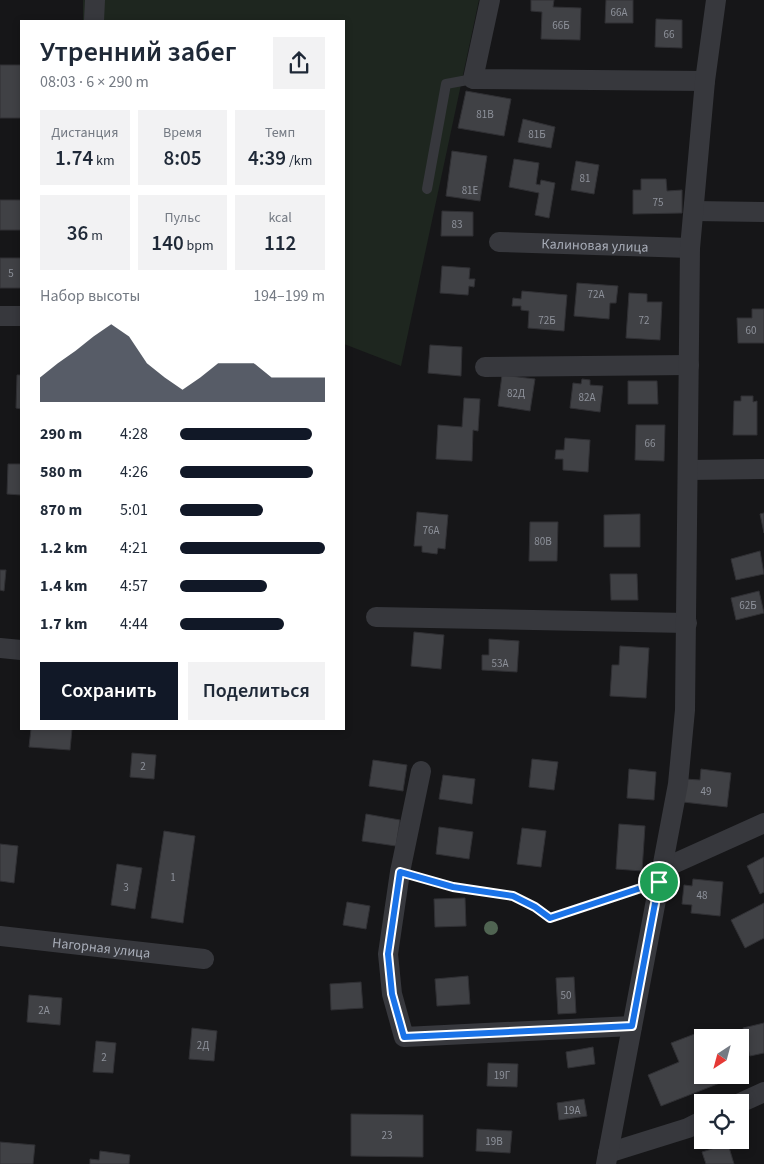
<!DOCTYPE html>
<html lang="ru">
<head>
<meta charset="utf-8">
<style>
	body { margin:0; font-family:"Source Sans 3",sans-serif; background:#f2f2f3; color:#1f2937; height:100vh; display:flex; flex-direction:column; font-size:19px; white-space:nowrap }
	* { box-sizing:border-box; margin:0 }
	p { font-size:16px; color:#747a83 }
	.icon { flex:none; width:28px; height:28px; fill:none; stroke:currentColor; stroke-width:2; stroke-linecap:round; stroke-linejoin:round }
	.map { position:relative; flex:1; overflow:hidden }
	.sheet { position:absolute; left:20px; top:20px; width:325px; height:710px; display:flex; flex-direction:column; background:#fff; border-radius:0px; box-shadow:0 2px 8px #0003 }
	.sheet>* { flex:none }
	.needle { width:32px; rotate:216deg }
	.fabs { position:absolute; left:694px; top:1029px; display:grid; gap:10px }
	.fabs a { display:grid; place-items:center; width:55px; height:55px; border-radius:0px; background:#fff; box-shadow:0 2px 8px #0003; font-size:25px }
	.pin { position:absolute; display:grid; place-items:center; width:42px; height:42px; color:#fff; margin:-21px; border:2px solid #fff; border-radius:50%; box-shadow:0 1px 5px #0007 }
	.round { display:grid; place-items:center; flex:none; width:52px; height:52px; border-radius:0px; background:#f2f2f3 }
	.head { display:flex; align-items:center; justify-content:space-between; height:85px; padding:0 20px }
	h1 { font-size:28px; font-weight:600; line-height:38px }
	.stats { display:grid; grid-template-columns:repeat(3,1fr); gap:8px; height:85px; padding:5px 20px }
	.stats div { display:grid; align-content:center; border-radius:0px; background:#f2f2f3; text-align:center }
	.stats b { font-size:21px; font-weight:600 }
	.stats small { font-size:14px; font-weight:400 }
	.stats p { font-size:14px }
	.chart { height:140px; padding:10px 20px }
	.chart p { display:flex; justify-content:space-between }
	.chart svg { width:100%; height:90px; margin-top:5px; fill:#111827; opacity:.7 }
	.button { display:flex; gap:10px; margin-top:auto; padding:10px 20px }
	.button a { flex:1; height:58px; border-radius:0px; background:#111827; color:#fff; font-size:20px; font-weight:600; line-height:58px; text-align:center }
	.button a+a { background:#f2f2f3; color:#1f2937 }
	ul { padding:0 20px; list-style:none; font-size:16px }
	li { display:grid; grid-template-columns:80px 60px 1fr; align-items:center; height:38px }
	li i { height:12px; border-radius:6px; background:#111827 }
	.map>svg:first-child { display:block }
	.green { fill:#1e261f }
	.building { fill:#404145; stroke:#303034 }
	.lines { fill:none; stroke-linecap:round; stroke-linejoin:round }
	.path { stroke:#3d3f44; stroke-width:3; stroke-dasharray:2.5 4; stroke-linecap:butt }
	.lane { stroke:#37383d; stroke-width:10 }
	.street { stroke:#37383d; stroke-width:20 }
	.tree { fill:#506452 }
	.route-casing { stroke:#fff; stroke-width:10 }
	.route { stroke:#1a73e8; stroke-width:6 }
	.labels { text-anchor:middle; stroke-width:5; stroke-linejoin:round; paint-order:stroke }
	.number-label { font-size:11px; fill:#8e929b }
	.street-label { font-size:14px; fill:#a8adb8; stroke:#111113 }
</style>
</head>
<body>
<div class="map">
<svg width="764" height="1164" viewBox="0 0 764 1164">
	<rect width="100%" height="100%" fill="#161618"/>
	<path class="green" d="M83,0H479L401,366L344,344V21H83Z"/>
	<path class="building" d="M531,0H554L553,7L581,8L580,40L541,39L542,12L531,11Z
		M606,0H633V23H605Z
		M656,19L682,20V48L655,47Z
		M0,65H21V118H0Z
		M466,91L511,99L504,136L458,128Z
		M523,119L555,127L551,148L518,142Z
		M452,151L487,156L480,201L446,196Z
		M514,159L539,163L536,184L540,185L541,180L555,183L549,218L535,215L539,193L509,187Z
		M576,161L599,165L594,194L571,190Z
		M641,179H666L667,191L682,190V213L633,214V190H641Z
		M0,200H21V230H0Z
		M442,211L473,212V236H441Z
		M0,258H21V288H0Z
		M442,266L470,268L469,279H475L474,287L469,286L468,295L440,293Z
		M577,283L618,286L616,303H610L609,319L574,316Z
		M522,291L567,295L564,331L528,328L529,311L521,310V306H512L513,298L521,299Z
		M629,293L647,294V302H662L660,340L626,338Z
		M752,309H764V343H738L737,318H752Z
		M430,345L462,347L461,376L428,373Z
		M17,375H21V409L16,408Z
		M502,375L535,379L530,411L498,406Z
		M582,379L590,380V385L603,386L600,412L570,408L573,383L581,384Z
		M628,381H657L658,404H628Z
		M741,396H753V402L757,401V435H733L734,401H741Z
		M464,398L480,399L478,431L473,430L472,461L436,459L438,425L462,427Z
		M636,425H665L664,461L635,460Z
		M565,438L590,440L588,472L563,470V459H555L556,450H564Z
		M8,464H21V495L7,494Z
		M417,512L448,515L445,549L438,548L437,554L422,552V546H414Z
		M764,513V533L760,514Z
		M640,514V547H604V515Z
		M530,522H558L557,561H529Z
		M760,551L764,574L736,580L731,559Z
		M0,570H6L4,591L0,590Z
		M610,574H637L638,600H611Z
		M759,591L764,613L736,620L731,598Z
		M414,632L444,635L441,669L411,666Z
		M489,639L519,641L517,672L482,670V655H489Z
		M620,646L649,648L646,698L610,696L612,665H619Z
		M31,729H72L70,750L29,747Z
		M132,753L156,755L154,779L130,777Z
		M532,759L558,762L554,790L529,787Z
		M373,760L407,765L403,791L369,786Z
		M629,769L656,772L654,800L627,798Z
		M701,769L731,773L727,807L683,802L685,779L700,780Z
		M443,775L475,779L472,804L439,799Z
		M366,814L400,820L396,846L362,841Z
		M619,824L645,826L642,871L616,869Z
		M439,827L473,832L469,859L436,854Z
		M522,828L546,831L541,867L517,864Z
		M164,831L195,836L183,923L151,918Z
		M0,844L18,846L14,883L0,881Z
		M764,857V892L760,894L747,866Z
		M117,864L142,868L135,909L111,905Z
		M693,879L723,882L720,916L691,913L692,905L682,904L684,885L692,886Z
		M465,898L466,926L435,927L434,899Z
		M347,902L370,906L366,929L343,925Z
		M764,903V938L745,948L731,920Z
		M468,976L470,1004L437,1006L435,979Z
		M574,977L576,1013L558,1014L556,978Z
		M361,982L363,1008L331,1010L330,984Z
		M29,995L62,998L60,1025L27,1022Z
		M764,1023V1053L750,1056L743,1028Z
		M192,1028L217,1031L214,1061L189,1059Z
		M700,1032L702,1039V1075H717L720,1083L661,1106L648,1075L679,1062L671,1043Z
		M96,1041L116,1043L113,1073L93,1072Z
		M593,1047L595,1064L568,1068L566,1052Z
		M488,1063L518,1064L517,1087L487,1086Z
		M584,1099L587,1116L559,1120L557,1103Z
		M351,1114L423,1115V1157L351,1156Z
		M477,1129L512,1131L510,1153L476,1151Z
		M0,1142L35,1145L33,1164H0Z
		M728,1144L734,1164H706L702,1152Z
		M100,1151L130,1155L129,1164H90V1159L99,1160Z"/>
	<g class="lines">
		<path class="path" d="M417,877C429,880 442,884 455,887C495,894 516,891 550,918L640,889"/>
		<path class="lane" d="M427,189L446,84L473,79"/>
		<g class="street">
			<path d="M490,0L473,79L705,81"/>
			<path d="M94,21L95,0"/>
			<path d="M694,211L764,212"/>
			<path id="s1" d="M499,242L690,248"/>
			<path d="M0,316H21"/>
			<path d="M485,367L689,365"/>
			<path d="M689,470L764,469"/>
			<path d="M376,617L687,623"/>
			<path d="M0,648L21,650"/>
			<path d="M421,771L400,872L388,954L392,994L404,1037L632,1026"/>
			<path d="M662,869L764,823"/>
			<path id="s2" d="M0,936L204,959"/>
			<path d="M740,1103L764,1092"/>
			<path d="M608,1153L688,1128L702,1121"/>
			<path d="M606,1164L678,784L685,710L690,248L705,81L716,0"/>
		</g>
	</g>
	<circle class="tree" cx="491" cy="928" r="7"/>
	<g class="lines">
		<defs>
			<path id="route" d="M400,872L453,887L513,896L535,907L550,918L659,882L632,1026L404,1037L392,994L388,954Z"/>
		</defs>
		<use href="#route" class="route-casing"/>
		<use href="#route" class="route"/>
	</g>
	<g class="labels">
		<g class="number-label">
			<text x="619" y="16">66А</text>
			<text x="561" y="29">66Б</text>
			<text x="669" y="38">66</text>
			<text x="485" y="118">81В</text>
			<text x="537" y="138">81Б</text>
			<text x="585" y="182">81</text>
			<text x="470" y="194">81Е</text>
			<text x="658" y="206">75</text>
			<text x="457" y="228">83</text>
			<text x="11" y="277">5</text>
			<text x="596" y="298">72А</text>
			<text x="547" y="324">72Б</text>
			<text x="644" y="324">72</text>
			<text x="751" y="334">60</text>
			<text x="516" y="397">82Д</text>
			<text x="587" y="401">82А</text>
			<text x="650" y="447">66</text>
			<text x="431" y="534">76А</text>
			<text x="543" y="545">80В</text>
			<text x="748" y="609">62Б</text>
			<text x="500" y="667">53А</text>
			<text x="143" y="770">2</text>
			<text x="706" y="795">49</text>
			<text x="173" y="881">1</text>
			<text x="126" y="891">3</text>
			<text x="702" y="899">48</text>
			<text x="566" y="999">50</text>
			<text x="44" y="1014">2А</text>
			<text x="203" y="1049">2Д</text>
			<text x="104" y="1061">2</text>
			<text x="502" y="1079">19Г</text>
			<text x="572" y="1114">19А</text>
			<text x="387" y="1139">23</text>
			<text x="494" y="1145">19В</text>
		</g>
		<g class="street-label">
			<text dy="5" stroke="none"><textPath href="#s1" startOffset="96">Калиновая улица</textPath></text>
			<text dy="5" stroke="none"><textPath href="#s2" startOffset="102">Нагорная улица</textPath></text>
		</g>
	</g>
</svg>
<div class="fabs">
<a><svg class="needle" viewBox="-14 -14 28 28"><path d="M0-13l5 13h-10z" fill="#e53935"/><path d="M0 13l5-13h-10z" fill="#747a83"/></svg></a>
<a><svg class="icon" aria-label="locate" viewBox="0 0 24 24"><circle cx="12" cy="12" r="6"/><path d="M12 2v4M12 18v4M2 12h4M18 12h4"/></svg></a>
</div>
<div class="pin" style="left:659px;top:882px;background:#1e9e55"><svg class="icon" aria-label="arrive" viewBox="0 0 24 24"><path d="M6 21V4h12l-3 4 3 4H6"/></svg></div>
<section class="sheet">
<div class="head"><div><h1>Утренний забег</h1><p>08:03 · 6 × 290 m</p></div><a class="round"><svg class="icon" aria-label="share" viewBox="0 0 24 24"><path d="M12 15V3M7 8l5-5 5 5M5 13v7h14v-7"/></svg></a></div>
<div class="stats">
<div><p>Дистанция</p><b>1.74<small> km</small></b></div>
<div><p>Время</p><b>8:05</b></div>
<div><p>Темп</p><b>4:39<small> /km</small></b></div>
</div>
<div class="stats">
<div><b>36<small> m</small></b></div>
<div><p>Пульс</p><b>140<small> bpm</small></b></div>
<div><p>kcal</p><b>112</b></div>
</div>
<div class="chart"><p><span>Набор высоты</span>194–199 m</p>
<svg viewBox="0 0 160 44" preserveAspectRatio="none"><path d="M0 44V32L10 25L20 19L30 12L40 6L50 12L60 25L70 32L80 38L90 32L100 25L110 25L120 25L130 32L140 32L150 32L160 32V44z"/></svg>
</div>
<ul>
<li><b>290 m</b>4:28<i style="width:91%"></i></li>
<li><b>580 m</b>4:26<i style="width:92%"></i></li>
<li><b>870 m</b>5:01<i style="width:57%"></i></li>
<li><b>1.2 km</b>4:21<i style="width:100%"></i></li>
<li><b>1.4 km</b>4:57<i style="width:60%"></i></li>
<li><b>1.7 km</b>4:44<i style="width:72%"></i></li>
</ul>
<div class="button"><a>Сохранить</a><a>Поделиться</a></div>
</section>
</div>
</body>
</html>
